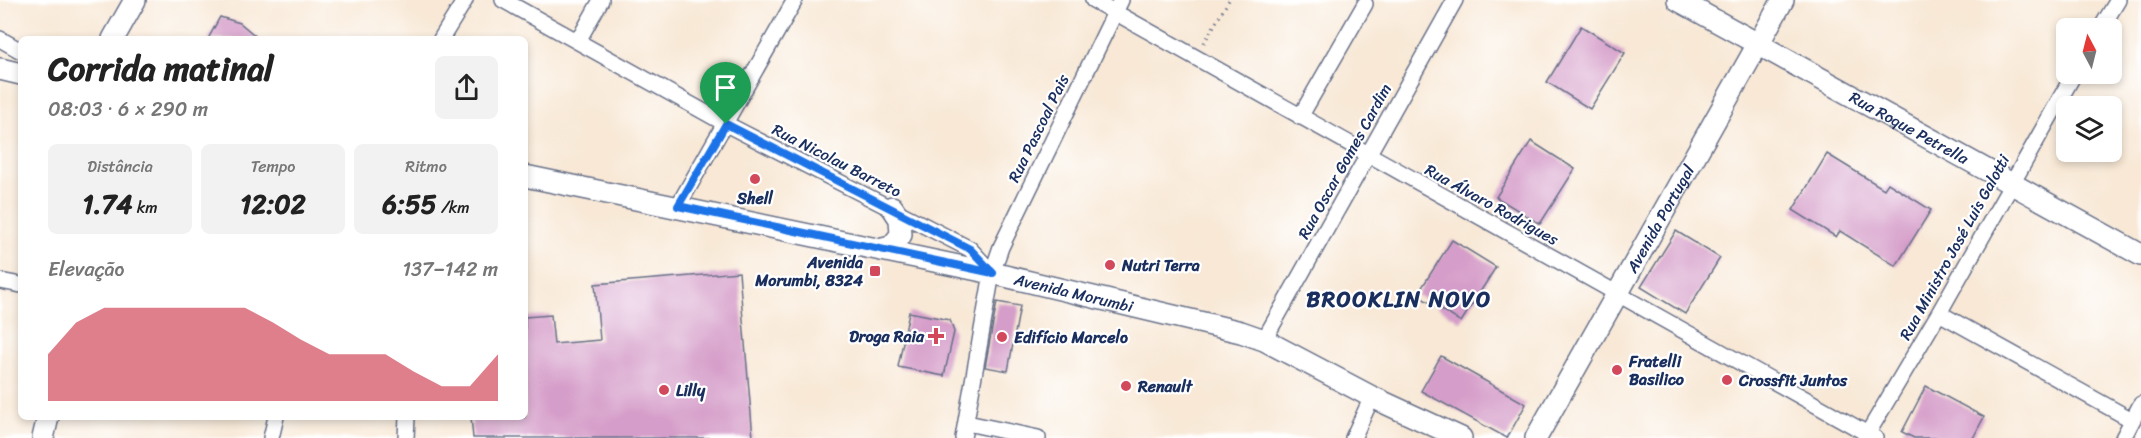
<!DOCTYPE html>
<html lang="pt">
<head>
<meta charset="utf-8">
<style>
	body { margin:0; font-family:Sriracha,sans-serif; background:#f2f2f2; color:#222; height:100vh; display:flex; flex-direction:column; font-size:22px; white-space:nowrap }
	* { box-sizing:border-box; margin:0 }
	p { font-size:20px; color:#767676 }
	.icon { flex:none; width:33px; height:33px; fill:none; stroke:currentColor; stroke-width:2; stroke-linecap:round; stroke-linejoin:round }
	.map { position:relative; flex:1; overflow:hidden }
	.side { position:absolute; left:18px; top:36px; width:510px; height:384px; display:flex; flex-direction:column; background:#fff; border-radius:9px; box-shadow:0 3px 9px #0003 }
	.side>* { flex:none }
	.needle { width:39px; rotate:353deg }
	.buttons { position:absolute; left:2056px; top:18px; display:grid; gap:12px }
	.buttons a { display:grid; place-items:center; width:66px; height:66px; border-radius:9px; background:#fff; box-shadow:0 3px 9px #0003; font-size:30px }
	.pin { position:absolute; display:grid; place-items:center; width:51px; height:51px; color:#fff; margin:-62px -26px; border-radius:50% 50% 50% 0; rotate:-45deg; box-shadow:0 0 6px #0007 }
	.pin .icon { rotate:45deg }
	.round { display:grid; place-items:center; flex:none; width:63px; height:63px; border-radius:9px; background:#f2f2f2 }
	.headline { display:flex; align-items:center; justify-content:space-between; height:102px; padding:0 30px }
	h1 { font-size:33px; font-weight:800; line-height:45px }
	.stats { display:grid; grid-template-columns:repeat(3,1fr); gap:9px; height:102px; padding:6px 30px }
	.stats div { display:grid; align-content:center; border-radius:9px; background:#f2f2f2; text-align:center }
	.stats b { font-size:26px; font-weight:800 }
	.stats small { font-size:16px; font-weight:400 }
	.stats p { font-size:16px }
	.chart { height:168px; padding:12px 30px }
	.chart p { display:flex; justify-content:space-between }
	.chart svg { width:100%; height:108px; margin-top:6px; fill:#d1495b; opacity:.7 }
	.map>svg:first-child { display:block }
	.building { fill:#d59dc9 }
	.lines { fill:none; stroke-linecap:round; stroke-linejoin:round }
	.street-casing { stroke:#687088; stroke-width:18 }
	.secondary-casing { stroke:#687088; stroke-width:24 }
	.path { stroke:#687088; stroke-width:3; stroke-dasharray:1.5 4.5; stroke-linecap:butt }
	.street { stroke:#fff; stroke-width:15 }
	.secondary { stroke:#fff; stroke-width:21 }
	.route-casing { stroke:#fff; stroke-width:12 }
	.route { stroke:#1a73e8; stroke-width:8 }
	.poi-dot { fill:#d1495b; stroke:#fff; stroke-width:2 }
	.labels { text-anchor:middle; stroke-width:4.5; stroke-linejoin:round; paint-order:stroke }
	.street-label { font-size:16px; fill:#1b2f5e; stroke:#fff }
	.poi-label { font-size:16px; font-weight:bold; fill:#1b2f5e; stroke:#fff; text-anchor:start }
	.district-label { font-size:22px; font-weight:bold; letter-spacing:1.5px; fill:#1b2f5e; stroke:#fff }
</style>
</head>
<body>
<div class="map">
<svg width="2141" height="438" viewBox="0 0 2141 438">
	<rect width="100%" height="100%" fill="#fff"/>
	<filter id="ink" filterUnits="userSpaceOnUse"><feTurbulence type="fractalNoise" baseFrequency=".0167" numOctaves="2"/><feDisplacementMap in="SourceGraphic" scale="12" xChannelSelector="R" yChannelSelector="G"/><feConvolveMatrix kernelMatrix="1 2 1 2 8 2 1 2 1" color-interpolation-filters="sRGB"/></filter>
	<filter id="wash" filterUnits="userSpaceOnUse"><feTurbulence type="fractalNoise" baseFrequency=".008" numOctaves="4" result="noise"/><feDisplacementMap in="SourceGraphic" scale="24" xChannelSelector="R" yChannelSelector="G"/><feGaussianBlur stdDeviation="1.35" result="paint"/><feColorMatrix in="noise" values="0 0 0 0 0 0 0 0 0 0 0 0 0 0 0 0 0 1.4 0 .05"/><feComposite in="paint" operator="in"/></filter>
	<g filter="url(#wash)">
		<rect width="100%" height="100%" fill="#f8e8d5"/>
		<g id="blocks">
			<path class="building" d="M220,17L240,23L259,39H208Z
				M1581,26L1625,53L1590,109L1547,82Z
				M1531,141L1575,169L1540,224L1496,197Z
				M1827,154L1884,189L1888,183L1931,210L1896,266L1840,231L1836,237L1793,210Z
				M1676,231L1720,258L1685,314L1641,287Z
				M1452,240L1496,267L1461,322L1417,295Z
				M739,272L753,438H473L471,417H525V317L551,315L554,344L600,340L595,284Z
				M997,302L1020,306L1008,371L985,367Z
				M909,312L950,320L954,332L944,376L898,367Z
				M1441,356L1526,404L1507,438L1421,391Z
				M1926,386L1984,417L1973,438H1914L1902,432Z"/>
		</g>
	</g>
	<g filter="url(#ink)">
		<use href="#blocks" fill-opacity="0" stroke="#687088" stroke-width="1.5"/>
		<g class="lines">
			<defs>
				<path id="street" d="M503,0L726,124L970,249L992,273
					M1093,0L1875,438
					M2101,28L2118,0
					M0,39L21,51
					M441,39L465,0
					M578,41L601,0
					M1300,117L1365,4
					M678,206L795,0
					M0,281L21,285
					M1939,313L2132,420
					M1264,340L1455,0
					M967,423L1038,438
					M271,438L276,417
					M406,438L407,417
					M963,438L992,273L1001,247L1121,0
					M1353,438L1372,397
					M1865,438L1939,313L2074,74
					M2123,438L2141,404"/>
				<g id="secondary">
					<path id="s1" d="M1678,0L2141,255"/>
					<path d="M113,39L135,0"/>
					<path d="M0,69L21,74"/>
					<path id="s2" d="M525,176L992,273L1241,332L1264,340L1372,397L1461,438"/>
					<path d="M883,249L891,247L901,235L900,219L892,207"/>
					<path d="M43,438L48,417"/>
					<path id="s3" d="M1536,438L1783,0"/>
				</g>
			</defs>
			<use href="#street" class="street-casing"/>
			<use href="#secondary" class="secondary-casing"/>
			<path class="path" d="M1204,43L1229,0"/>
			<use href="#street" class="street"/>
			<use href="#secondary" class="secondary"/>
		</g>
	</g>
	<g class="lines" filter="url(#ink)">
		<defs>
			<path id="route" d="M726,124L970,249L993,273L678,206Z"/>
		</defs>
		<use href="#route" class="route-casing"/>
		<use href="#route" class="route"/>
	</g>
	<g class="poi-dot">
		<circle cx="755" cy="179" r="6"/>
		<circle cx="1110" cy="265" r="6"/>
		<rect x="869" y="265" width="12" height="12" rx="3"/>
		<path d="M933 327h6v6h6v6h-6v6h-6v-6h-6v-6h6z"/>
		<circle cx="1002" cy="337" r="6"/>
		<circle cx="1617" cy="370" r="6"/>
		<circle cx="1727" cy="380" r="6"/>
		<circle cx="1126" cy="386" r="6"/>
		<circle cx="664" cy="390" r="6"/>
	</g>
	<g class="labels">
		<g class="street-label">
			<text transform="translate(1038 128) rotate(-64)" y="6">Rua Pascoal Pais</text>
			<text dy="6" stroke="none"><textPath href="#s1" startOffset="264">Rua Roque Petrella</textPath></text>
			<text transform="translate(837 160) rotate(27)" y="6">Rua Nicolau Barreto</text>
			<text transform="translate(1344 161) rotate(-61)" y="6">Rua Oscar Gomes Cardim</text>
			<text transform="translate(1492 204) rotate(29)" y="6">Rua Álvaro Rodrigues</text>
			<text dy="6" stroke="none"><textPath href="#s3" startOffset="252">Avenida Portugal</textPath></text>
			<text transform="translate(1954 247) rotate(-61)" y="6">Rua Ministro José Luis Galotti</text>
			<text dy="6" stroke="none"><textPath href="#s2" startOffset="561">Avenida Morumbi</textPath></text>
		</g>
		<g class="poi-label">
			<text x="755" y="204" text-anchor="middle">Shell</text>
			<text x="863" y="268" text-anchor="end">Avenida<tspan x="863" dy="18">Morumbi, 8324</tspan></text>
			<text x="1122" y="271">Nutri Terra</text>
			<text x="924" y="342" text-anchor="end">Droga Raia</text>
			<text x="1014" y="343">Edifício Marcelo</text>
			<text x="1629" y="367">Fratelli<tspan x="1629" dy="18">Basilico</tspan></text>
			<text x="1739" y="386">Crossfit Juntos</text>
			<text x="1138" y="392">Renault</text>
			<text x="676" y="396">Lilly</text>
		</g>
		<g class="district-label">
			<text x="1399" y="307">BROOKLIN NOVO</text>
		</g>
	</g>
</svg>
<div class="buttons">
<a><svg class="needle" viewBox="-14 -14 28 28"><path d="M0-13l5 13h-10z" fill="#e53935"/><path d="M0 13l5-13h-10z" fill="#767676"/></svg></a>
<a><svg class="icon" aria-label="layers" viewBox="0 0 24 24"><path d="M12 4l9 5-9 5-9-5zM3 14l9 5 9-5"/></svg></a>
</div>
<div class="pin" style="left:726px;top:124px;background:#1e9e55"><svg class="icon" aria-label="arrive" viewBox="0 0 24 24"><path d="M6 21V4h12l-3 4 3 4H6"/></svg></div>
<section class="side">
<div class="headline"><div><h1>Corrida matinal</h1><p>08:03 · 6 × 290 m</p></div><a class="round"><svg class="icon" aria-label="share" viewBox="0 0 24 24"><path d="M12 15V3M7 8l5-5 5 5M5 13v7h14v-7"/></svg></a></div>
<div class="stats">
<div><p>Distância</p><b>1.74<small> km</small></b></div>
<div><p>Tempo</p><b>12:02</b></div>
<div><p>Ritmo</p><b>6:55<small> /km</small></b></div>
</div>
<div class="chart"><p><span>Elevação</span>137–142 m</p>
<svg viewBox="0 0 160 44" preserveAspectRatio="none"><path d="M0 44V25L10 12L20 6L30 6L40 6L50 6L60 6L70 6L80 12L90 19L100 25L110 25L120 25L130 32L140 38L150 38L160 25V44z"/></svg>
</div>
</section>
</div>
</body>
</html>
